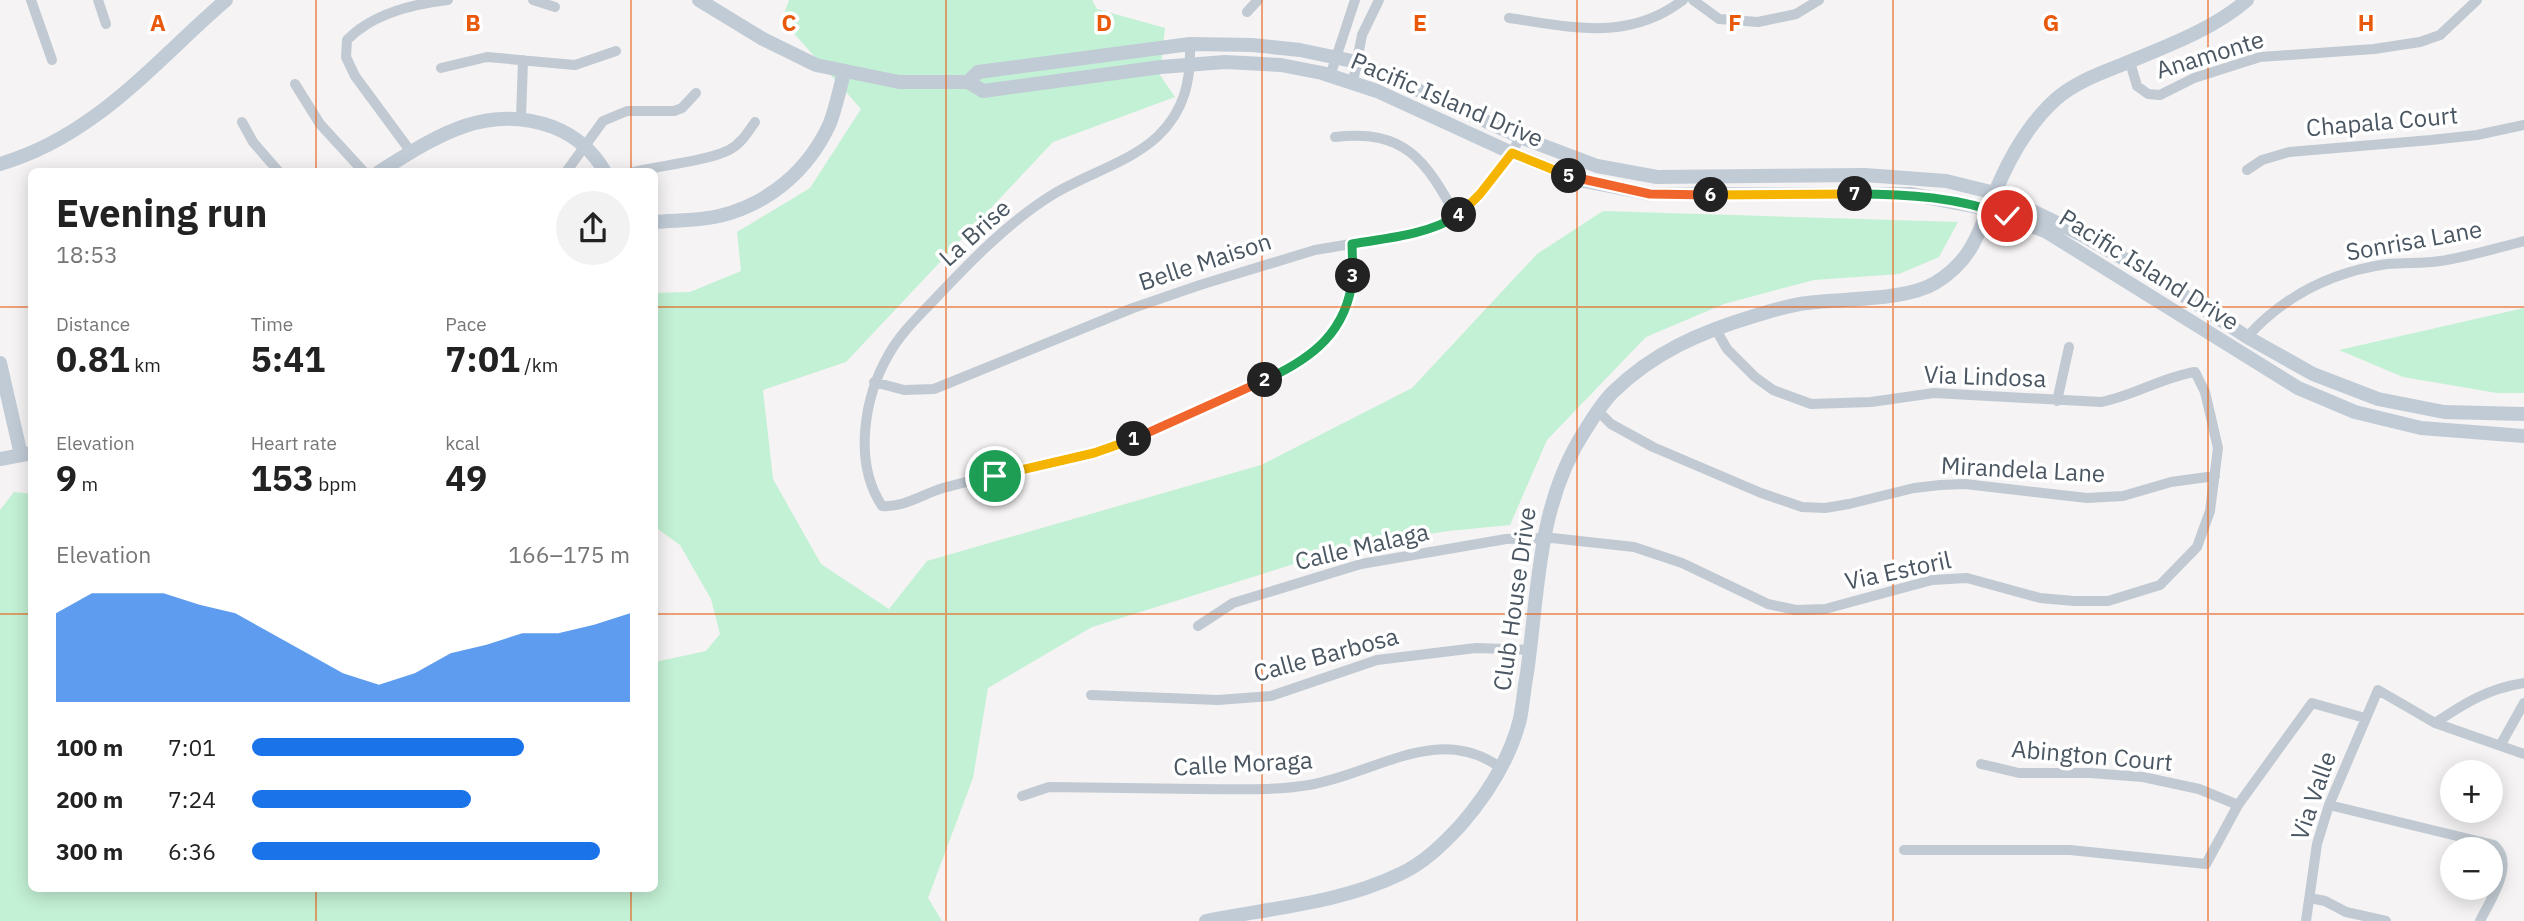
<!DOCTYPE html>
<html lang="en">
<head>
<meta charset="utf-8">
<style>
	body { margin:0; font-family:"IBM Plex Sans",sans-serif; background:#f2f2f2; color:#222; height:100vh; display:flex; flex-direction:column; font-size:26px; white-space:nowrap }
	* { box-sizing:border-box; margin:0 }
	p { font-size:23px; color:#767676 }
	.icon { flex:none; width:38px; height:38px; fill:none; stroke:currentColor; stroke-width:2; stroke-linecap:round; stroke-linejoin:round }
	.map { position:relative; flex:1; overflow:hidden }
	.panel { position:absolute; left:28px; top:168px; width:630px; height:724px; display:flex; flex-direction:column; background:#fff; border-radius:10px; box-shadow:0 4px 18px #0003 }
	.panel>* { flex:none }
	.tools { position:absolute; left:2440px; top:760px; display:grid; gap:14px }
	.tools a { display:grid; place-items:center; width:63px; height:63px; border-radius:50%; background:#fff; box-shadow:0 4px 18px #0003; font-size:35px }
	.pin { position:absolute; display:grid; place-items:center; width:60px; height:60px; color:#fff; margin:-30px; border:4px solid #fff; border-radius:50%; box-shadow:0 2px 7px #0007 }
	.km { position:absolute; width:35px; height:35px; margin:-18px; border-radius:50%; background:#222; color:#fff; font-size:19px; line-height:35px; text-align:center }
	.round { display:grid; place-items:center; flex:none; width:74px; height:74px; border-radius:37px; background:#f2f2f2 }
	.summary { display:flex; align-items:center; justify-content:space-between; height:119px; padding:0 28px }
	h1 { font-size:38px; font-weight:700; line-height:52px }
	.stats { display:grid; grid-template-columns:repeat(3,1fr); gap:10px; height:119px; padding:7px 28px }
	.stats div { display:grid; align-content:center }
	.stats b { font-size:35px; font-weight:700 }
	.stats small { font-size:19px; font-weight:400 }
	.stats p { font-size:19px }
	.chart { height:196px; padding:14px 28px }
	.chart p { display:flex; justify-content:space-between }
	.chart svg { width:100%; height:126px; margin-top:7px; fill:#1a73e8; opacity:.7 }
	ul { padding:0 28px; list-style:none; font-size:23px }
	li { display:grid; grid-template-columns:112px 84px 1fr; align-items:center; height:52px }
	li i { height:18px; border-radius:9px; background:#1a73e8 }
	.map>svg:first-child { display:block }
	.green { fill:#c3f1d5 }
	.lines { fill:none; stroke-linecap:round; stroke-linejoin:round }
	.street { stroke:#c1cad2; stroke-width:10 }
	.secondary { stroke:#c1cbd6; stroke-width:14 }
	.split-1-casing { stroke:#fff; stroke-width:14 }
	.split-2-casing { stroke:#fff; stroke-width:14 }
	.split-3-casing { stroke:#fff; stroke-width:14 }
	.split-4-casing { stroke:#fff; stroke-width:14 }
	.split-5-casing { stroke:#fff; stroke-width:14 }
	.split-6-casing { stroke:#fff; stroke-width:14 }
	.split-7-casing { stroke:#fff; stroke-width:14 }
	.split-8-casing { stroke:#fff; stroke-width:14 }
	.split-1 { stroke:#f5b400; stroke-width:9 }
	.split-2 { stroke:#f0652b; stroke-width:9 }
	.split-3 { stroke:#22a559; stroke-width:9 }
	.split-4 { stroke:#22a559; stroke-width:9 }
	.split-5 { stroke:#f5b400; stroke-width:9 }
	.split-6 { stroke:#f0652b; stroke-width:9 }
	.split-7 { stroke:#f5b400; stroke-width:9 }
	.split-8 { stroke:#22a559; stroke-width:9 }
	.grid { fill:none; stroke:#e8590c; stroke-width:2; stroke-opacity:0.55 }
	.labels { text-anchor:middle; stroke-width:7; stroke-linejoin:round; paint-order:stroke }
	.street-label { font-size:24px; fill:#4a5661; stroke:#fff }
	.grid-label { font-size:23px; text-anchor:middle; font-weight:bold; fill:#e8590c; stroke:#fff; stroke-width:7; stroke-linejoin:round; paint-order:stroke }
</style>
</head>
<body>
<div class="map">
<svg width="2524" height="921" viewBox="0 0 2524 921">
	<rect width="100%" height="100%" fill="#f5f3f3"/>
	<path class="green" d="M789,0H1092L1097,9L1165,28L1160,75L1175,97L1053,142L846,362L763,390L773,479L821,564L889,609L927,561L1261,465L1412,388L1537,254L1603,211L1958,222L1939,257L1899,274L1814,280L1724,304L1646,337L1547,440L1510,525L1448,531L1352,546L1092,627L988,688L973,778L928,898L942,921H0V510L14,492L32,494V889H654L655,662L706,651L720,634L711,599L680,545L655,527V293L690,292L741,271L737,232L810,188L861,109L782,20Z
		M2524,308V393H2497L2403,377L2339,350Z"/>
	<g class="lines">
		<path class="street" d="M31,0L52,60
			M98,0L106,24
			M533,0L555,7
			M1693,0L1719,19L1758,22L1796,14L1819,0
			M1247,12L1258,0
			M1509,18C1572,27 1628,42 1683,0
			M1190,44C1191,80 1185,110 1158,136C1131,162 1084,175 1052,195C1007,223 969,263 933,301C917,318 900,334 889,354C864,397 853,462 882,506C903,508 923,494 943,488C992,474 1044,467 1094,453C1141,439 1186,415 1231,395C1261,382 1296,370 1320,347C1351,319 1354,283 1352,244
			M2130,62L2137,86L2148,94L2160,95L2194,78L2260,57L2374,49L2420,42L2440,35L2477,0
			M441,68L487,57L575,65L616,51
			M1330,76L1355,0
			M1353,82L1362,35L1379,0
			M295,84L320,124L364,172
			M521,118L523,60
			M242,122L253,142L279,172
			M1335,137C1406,129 1425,160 1457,217
			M411,152L355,76L346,57L347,40C372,14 412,4 448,0
			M2247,170L2262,160L2289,152L2431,140L2477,135L2524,125
			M566,172L603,121L627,111H674L682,108L696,93
			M633,172C659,166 707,161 729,150C741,144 748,132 755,122
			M2247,337C2284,296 2331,272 2387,264C2404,262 2423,264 2440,261C2469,257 2496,248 2524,241
			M874,382L904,390L934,389L1133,308L1200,285L1315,250L1411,234L1435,227L1457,217L1480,194L1512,153L1520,137
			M2057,401L2069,347
			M1598,411L1611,424L1653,447L1761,493L1802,507L1825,508L1849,504L1914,488L1940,485L1965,484L2087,498L2123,496L2171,482L2215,476
			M1198,626L1233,603L1361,564L1506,539L1552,538L1634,547L1682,563L1768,604L1796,610L1825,609L1932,580L1967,578L2040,598L2074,601H2108L2160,585L2197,547L2210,511L2218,448L2205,392L2195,372C2162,377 2134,396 2101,402L1934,393L1871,402L1811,404L1773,390L1755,377L1727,349L1715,328
			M1091,695L1218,700L1271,696L1377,660L1476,648L1530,650
			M2435,723C2465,703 2487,689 2524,683
			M2501,744L2524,703
			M1981,764L2019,773H2090L2143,777L2199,789L2238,805
			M1022,796L1049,787C1098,788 1148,788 1198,789C1234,789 1273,791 1309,785C1375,774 1438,722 1501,768
			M2329,805L2494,845C2516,864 2490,900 2480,921
			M1904,850H2070L2206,864L2238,805L2312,703L2365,718
			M2310,898L2325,901L2346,912L2386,921
			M2306,921L2317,844L2329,805L2378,690L2435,723L2524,754"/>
		<path class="secondary" d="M699,0L763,39L816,65L899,82H968L983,91L1161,67L1225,62L1281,65L1322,73L1377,91L1512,153L1579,180L1650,194H1910L1989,209L2047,232L2298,388L2355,412L2421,428L2524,436
			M968,82L978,72L1190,44L1252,45L1300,50L1357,62L1520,137L1597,166L1657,177L1865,175L1946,181L1995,193L2082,235L2154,276L2247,337L2313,374L2378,399L2444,412L2524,414
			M0,164C96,136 154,62 226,0
			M379,172C435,137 486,102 553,127C576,136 593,151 605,172
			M654,222C675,220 698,221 719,216C769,204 809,170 830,123C836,107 840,89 844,72
			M0,363L21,455
			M0,459L32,453
			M1206,921C1270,908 1341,903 1400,874C1424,863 1442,845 1460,826C1487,795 1510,759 1520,719C1523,704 1524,688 1527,673C1539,588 1537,503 1586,429C1594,416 1603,402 1613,392C1654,352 1701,332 1754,316C1771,311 1789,305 1807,303C1843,298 1905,301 1935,283C1972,261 1979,232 1994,195C2008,160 2027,125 2056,99C2078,80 2105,72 2131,61C2170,45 2215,28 2247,0"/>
	</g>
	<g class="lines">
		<defs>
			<path id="split-1" d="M995,476L1094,453L1134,439"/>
			<path id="split-2" d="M1134,439L1265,380"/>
			<path id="split-3" d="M1265,380C1313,358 1347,332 1353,276"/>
			<path id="split-4" d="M1353,276L1352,244C1388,238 1427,235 1459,215"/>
			<path id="split-5" d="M1459,215L1480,194L1512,153L1569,176"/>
			<path id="split-6" d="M1569,176L1650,194L1711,195"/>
			<path id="split-7" d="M1711,195L1855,194"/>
			<path id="split-8" d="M1855,194C1906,194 1960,197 2007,216"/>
		</defs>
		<use href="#split-1" class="split-1-casing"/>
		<use href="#split-2" class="split-2-casing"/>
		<use href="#split-3" class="split-3-casing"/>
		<use href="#split-4" class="split-4-casing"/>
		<use href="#split-5" class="split-5-casing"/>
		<use href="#split-6" class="split-6-casing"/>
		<use href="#split-7" class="split-7-casing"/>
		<use href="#split-8" class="split-8-casing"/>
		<use href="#split-1" class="split-1"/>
		<use href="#split-2" class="split-2"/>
		<use href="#split-3" class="split-3"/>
		<use href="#split-4" class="split-4"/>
		<use href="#split-5" class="split-5"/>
		<use href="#split-6" class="split-6"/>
		<use href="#split-7" class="split-7"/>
		<use href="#split-8" class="split-8"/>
	</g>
	<path class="grid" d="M316,0V172M631,0V172M946,0V921M1262,0V921M1577,0V921M1893,0V921M2208,0V921M0,307H32M654,307H2524M0,614H32M654,614H2524M316,889V921M631,889V921"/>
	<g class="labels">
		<g class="street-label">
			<text transform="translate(2210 55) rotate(-17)" y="8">Anamonte</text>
			<text transform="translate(1447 100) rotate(23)" y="8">Pacific Island Drive</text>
			<text transform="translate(2382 122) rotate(-5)" y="8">Chapala Court</text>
			<text transform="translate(975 233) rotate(-42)" y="8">La Brise</text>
			<text transform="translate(2414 241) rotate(-10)" y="8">Sonrisa Lane</text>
			<text transform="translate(1205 262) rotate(-18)" y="8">Belle Maison</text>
			<text transform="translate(2149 270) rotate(32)" y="8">Pacific Island Drive</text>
			<text transform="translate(1985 377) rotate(2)" y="8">Via Lindosa</text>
			<text transform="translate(2023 470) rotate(3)" y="8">Mirandela Lane</text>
			<text transform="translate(1362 547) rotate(-13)" y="8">Calle Malaga</text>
			<text transform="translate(1898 571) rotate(-12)" y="8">Via Estoril</text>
			<text transform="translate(1515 599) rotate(-82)" y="8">Club House Drive</text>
			<text transform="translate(1326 655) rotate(-15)" y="8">Calle Barbosa</text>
			<text transform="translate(2092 756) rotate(5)" y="8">Abington Court</text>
			<text transform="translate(1243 764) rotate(-3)" y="8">Calle Moraga</text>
			<text transform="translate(2314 796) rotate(-71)" y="8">Via Valle</text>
		</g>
	</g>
	<g class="grid-label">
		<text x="158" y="31">A</text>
		<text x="473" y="31">B</text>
		<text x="789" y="31">C</text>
		<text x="1104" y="31">D</text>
		<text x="1420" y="31">E</text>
		<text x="1735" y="31">F</text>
		<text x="2051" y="31">G</text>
		<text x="2366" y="31">H</text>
	</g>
</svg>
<div class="tools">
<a>+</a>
<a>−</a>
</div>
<div class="pin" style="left:995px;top:476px;background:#1e9e55"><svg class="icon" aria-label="arrive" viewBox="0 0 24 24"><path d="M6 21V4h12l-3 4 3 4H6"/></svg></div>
<div class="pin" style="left:2007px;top:216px;background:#d93025"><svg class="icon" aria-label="check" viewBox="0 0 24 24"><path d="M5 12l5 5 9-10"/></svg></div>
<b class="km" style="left:1134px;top:439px">1</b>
<b class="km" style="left:1265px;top:380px">2</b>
<b class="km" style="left:1353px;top:276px">3</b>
<b class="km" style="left:1459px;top:215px">4</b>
<b class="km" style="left:1569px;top:176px">5</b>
<b class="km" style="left:1711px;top:195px">6</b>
<b class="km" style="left:1855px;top:194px">7</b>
<section class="panel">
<div class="summary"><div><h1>Evening run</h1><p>18:53</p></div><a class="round"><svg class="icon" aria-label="share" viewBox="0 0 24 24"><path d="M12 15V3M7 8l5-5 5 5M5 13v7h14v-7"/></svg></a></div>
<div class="stats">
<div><p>Distance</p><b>0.81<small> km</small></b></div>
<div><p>Time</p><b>5:41</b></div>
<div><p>Pace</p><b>7:01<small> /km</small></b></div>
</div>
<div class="stats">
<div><p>Elevation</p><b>9<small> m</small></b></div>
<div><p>Heart rate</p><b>153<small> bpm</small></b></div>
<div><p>kcal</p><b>49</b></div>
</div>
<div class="chart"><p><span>Elevation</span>166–175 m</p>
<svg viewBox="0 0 160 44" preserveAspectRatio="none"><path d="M0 44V13L10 6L20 6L30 6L40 10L50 13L60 20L70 27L80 34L90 38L100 34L110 27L120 24L130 20L140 20L150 17L160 13V44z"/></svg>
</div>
<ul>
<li><b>100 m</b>7:01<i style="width:72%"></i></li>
<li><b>200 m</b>7:24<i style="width:58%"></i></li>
<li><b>300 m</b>6:36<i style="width:92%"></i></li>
</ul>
</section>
</div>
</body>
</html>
